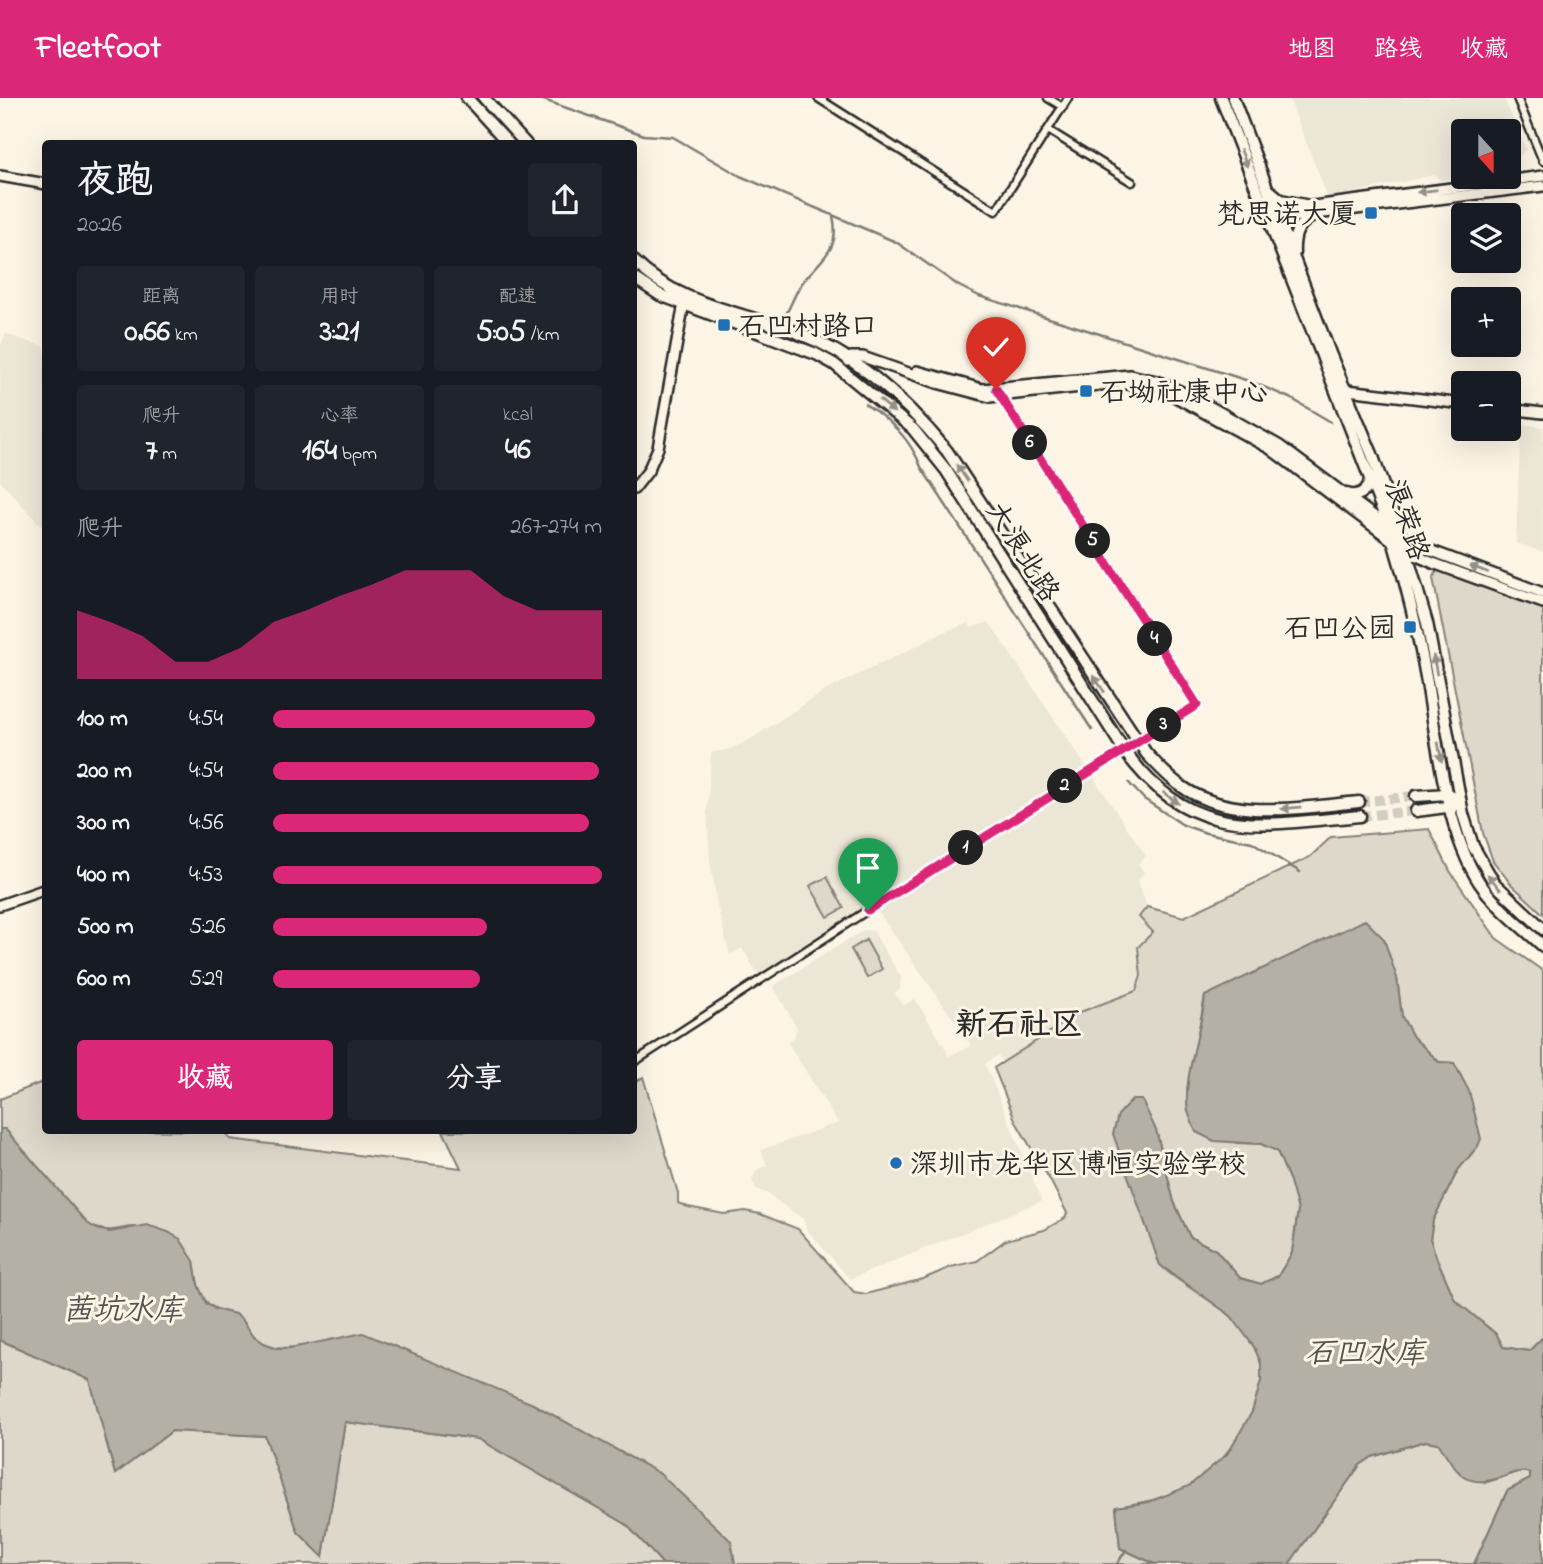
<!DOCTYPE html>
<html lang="zh">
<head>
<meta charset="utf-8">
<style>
	body { margin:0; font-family:"Indie Flower","LXGW WenKai TC",sans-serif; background:#20242c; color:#f1f3f6; height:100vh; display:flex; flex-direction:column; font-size:26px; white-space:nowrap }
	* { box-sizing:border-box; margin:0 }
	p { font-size:23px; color:#9ea1a6 }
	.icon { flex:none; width:38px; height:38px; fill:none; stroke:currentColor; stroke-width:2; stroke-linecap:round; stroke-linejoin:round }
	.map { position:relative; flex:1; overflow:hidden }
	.sheet { position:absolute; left:42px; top:42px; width:595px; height:994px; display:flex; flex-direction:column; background:#171b24; border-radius:7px; box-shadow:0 7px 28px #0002 }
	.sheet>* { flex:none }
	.needle { width:46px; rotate:159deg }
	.buttons { position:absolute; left:1451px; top:21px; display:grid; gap:14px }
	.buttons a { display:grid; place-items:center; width:70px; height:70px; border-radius:7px; background:#171b24; box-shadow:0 7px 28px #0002; font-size:35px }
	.pin { position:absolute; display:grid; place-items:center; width:60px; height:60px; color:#fff; margin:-72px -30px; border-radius:50% 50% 50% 0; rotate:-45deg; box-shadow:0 0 7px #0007 }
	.pin .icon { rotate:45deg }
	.km { position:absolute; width:35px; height:35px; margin:-18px; border-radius:50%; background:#222; color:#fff; font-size:19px; line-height:35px; text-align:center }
	.round { display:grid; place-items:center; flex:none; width:74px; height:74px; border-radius:7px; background:#20242c }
	.summary { display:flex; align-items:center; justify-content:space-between; height:119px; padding:0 35px }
	h1 { font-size:38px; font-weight:800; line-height:52px }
	.figures { display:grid; grid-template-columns:repeat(3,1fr); gap:10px; height:119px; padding:7px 35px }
	.figures div { display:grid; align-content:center; border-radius:7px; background:#20242c; text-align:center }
	.figures b { font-size:30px; font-weight:800 }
	.figures small { font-size:19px; font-weight:400 }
	.figures p { font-size:19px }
	.chart { height:196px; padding:14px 35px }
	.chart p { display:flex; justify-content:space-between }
	.chart svg { width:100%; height:126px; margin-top:7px; fill:#db2777; opacity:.7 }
	.primary-button { display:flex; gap:14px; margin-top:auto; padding:14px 35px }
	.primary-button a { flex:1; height:80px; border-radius:7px; background:#db2777; color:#fff; font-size:28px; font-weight:800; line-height:80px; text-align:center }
	.primary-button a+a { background:#20242c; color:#f1f3f6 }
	ul { padding:0 35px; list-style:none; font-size:23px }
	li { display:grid; grid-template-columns:112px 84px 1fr; align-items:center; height:52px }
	li i { height:18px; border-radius:9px; background:#db2777 }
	header { display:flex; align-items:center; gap:42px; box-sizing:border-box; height:98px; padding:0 35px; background:#db2777; color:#fff }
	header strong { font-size:33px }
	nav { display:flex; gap:38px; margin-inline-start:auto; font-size:24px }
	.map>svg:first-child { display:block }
	.built { fill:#ece6d7 }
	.green { fill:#ded8ca; stroke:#84827a; stroke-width:2 }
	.water { fill:#b4b0a5; stroke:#7d7b74; stroke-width:2 }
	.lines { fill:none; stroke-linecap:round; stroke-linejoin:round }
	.stream { stroke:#7d7b74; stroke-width:2.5 }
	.primary-tunnel { stroke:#d2cdc0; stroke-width:10; stroke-dasharray:10 5; stroke-linecap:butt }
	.street-casing { stroke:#2b2b2b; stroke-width:11 }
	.secondary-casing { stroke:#2b2b2b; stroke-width:14 }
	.primary-casing { stroke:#2b2b2b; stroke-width:15 }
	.street { stroke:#fcf5e5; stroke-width:6 }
	.secondary { stroke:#fcf5e5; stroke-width:9 }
	.primary { stroke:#fcf5e5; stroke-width:10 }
	.oneway { fill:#949088 }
	.route-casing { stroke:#fff; stroke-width:14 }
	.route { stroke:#db2777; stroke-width:9 }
	.poi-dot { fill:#1f6fb2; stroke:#fcf5e5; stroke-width:2.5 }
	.labels { text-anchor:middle; stroke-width:6; stroke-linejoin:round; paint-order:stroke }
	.poi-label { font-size:28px; fill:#2b2b2b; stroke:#fcf5e5; text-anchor:start }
	.street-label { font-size:28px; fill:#2b2b2b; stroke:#fcf5e5 }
	.water-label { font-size:30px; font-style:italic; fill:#545350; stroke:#fcf5e5 }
	.quarter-label { font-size:32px; font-weight:bold; fill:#2b2b2b; stroke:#fcf5e5 }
</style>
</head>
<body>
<header>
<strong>Fleetfoot</strong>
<nav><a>地图</a><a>路线</a><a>收藏</a></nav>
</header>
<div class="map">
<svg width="1543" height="1466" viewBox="0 0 1543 1466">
	<rect width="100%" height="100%" fill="#fcf5e5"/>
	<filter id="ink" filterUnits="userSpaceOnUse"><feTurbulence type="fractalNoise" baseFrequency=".0143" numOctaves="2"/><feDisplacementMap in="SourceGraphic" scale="14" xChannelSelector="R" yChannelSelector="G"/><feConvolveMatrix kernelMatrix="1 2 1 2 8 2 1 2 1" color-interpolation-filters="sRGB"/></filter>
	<g filter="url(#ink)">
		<path class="built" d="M1289,0H1504L1526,52L1509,68L1508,33H1463V79L1441,82L1434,77L1328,100Z
			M6,236L45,249V432L0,383V248Z
			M1521,326L1543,329V454L1516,445Z
			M989,524L1146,758L1138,766L1144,774L1138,783L1147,809L1139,819L1154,834L1138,849L1141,878L1136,893L1083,913L1003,964L998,957L985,966L1042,1103L850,1181L807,1132L803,1121L768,1096L756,1091L752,1082L757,1072L767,1067L761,1052L838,1025L788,945L794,939L797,930L773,888L864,832L873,833L901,879L900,891L895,895L903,908L915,901L946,951L948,958L972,948L875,809L761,881L742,850L730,857L717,807L710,761L707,714L711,655L730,651L746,644L825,593L947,533L969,525L971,530Z"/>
		<path class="green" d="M1442,472L1543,511V816L1512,787L1493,763L1483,735L1433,480L1437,473Z
			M1429,731L1450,773L1496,840L1543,873V1239L1529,1253L1503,1249L1497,1237L1455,1202L1437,1161L1430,1141L1433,1122L1458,1072L1478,1048L1454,965L1439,964L1413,939L1402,919L1397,880L1205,898L1187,993L1236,1045L1261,1046L1277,1053L1290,1083L1298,1112L1292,1155L1278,1178L1261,1186L1240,1180L1216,1152L1190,1139L1174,1104L1156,1032C1154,1069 1144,1132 1159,1164C1165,1177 1217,1205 1231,1218C1242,1229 1259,1251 1261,1267C1267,1309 1223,1370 1187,1389C1165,1401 1141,1405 1116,1409L1120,1450L1155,1466H735L731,1443L302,1248C286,1251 268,1251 255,1239C250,1234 247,1226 242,1221C237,1215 229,1215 222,1213C198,1206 197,1184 194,1163L135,1128C116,1132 104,1136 86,1125L5,1031H0V1001L45,983L46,1032L225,1033L230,1041L461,1070L443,1033L634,1032V985L643,979L678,1095V1105L688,1109L724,1116L745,1113L760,1116L798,1131L854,1194L866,1196L923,1181L951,1169L977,1163L1006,1142L1044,1132L1065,1120L1067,1115L1050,1082L1016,1024L994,970L1083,913L1136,893L1141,878L1138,849L1153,834L1139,819L1147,809L1184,819L1310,759L1331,739Z
			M827,779L844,810L828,819L810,788Z
			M866,842L882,871L867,880L851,851Z
			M0,1242L90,1282L115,1376L172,1333L265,1338L298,1434L323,1458L345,1324L478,1341L626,1426L663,1466H0Z
			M1425,1343L1438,1345L1484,1385L1521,1373L1530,1375V1381L1507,1393L1474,1466H1289L1360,1367L1372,1359Z"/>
		<path class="water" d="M1365,822L1384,841L1397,880L1402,919L1413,939L1439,964L1454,965L1469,993L1481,1041L1478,1048L1458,1072L1433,1122L1430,1141L1437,1161L1455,1202L1497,1237L1503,1249L1529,1253L1543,1239V1466H1474L1507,1393L1530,1381V1375C1519,1372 1513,1375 1503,1379C1463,1392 1459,1375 1438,1345L1425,1343L1372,1359L1360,1367L1289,1466H1155L1120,1450L1116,1409L1149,1404L1189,1388L1227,1356L1252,1314L1261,1283V1265L1254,1249L1231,1218L1160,1167L1113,1036L1118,1017L1132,1002H1142L1156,1032L1174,1104L1190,1139L1216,1152L1240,1180L1261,1186L1278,1178L1292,1155L1298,1112L1290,1083L1277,1053L1261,1046L1214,1043L1196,1034C1193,1027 1190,1020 1188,1013C1182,981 1202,932 1205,898Z
			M0,1031H5L87,1125L97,1131L110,1134L147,1127L168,1134L180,1141L194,1163L198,1187L206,1205L215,1211L235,1216L242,1221L254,1238L264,1245L277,1250H291L363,1235L533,1306L659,1375L731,1443L735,1466H663L626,1426L478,1341L345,1324L323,1459L298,1434L265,1338L172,1333L115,1376L90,1282L0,1242Z"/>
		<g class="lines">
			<path class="stream" d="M538,0L644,37L673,39L740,78L896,144L959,188L979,198L1252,284L1292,301L1331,324
				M787,214C792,205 796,193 802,185C821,160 841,153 833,118
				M865,306C891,323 910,340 921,369L1092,632
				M1129,685L1144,701L1183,727L1206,735L1252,744L1300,774
				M1117,1466L1126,1452"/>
			<path class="primary-tunnel" d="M1359,704L1416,698
				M1360,718L1416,713"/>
			<defs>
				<path id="street" d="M818,0L996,113L1068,0
					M1048,0L1063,9
					M1517,0L1543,63
					M1048,32L1132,84
					M634,964L868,812L1197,607L999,295"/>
				<path id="secondary" d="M0,78L46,86
					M1271,115L1275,113L1543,78
					M1275,121L1543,88
					M848,263L851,259H863L937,285L990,299L1118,285L1151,289L1174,298L1269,350L1406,453L1433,465L1543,505
					M917,273L982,291L1130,277L1157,283L1191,298L1280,348L1402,439L1432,453L1543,495
					M1339,291L1463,306
					M1508,311L1543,315
					M634,391L648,373L658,350L684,205L687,200
					M0,807L46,791"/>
				<path id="primary" d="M467,0L509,46
					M484,0L526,46
					M1221,0L1389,429C1404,478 1417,528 1426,579C1437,641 1445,731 1479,784C1496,809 1521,828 1543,848
					M1233,0L1331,258L1372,356L1406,453L1427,525L1463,716L1473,748L1495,786L1543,831
					M1269,92L1281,102L1309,108
					M1294,155C1293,136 1298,125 1315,117
					M634,163C677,207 743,214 798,235C857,257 908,305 947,353L1146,655C1157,667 1168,679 1181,688C1231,724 1302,709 1359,704
					M634,180L660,197L816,256L834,266L913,331L946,372L1124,652C1191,745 1259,727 1360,718
					M1347,396C1358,400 1369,393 1370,381
					M1416,698L1448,696L1453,699
					M1416,713L1454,708"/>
			</defs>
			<use href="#street" class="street-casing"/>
			<use href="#secondary" class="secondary-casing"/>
			<use href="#primary" class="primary-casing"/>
			<use href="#street" class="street"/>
			<use href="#secondary" class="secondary"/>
			<use href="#primary" class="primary"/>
		</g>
		<defs><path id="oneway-solid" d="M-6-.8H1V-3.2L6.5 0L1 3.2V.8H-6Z" transform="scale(1.75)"/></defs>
		<g class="oneway">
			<use href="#oneway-solid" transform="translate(1244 60) rotate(69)"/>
			<use href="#oneway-solid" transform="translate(1427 93) rotate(173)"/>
			<use href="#oneway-solid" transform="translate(887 308) rotate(41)"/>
			<use href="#oneway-solid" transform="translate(962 375) rotate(-124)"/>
			<use href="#oneway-solid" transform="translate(1479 471) rotate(-159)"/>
			<use href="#oneway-solid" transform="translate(1435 567) rotate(-101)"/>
			<use href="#oneway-solid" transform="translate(1099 586) rotate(-124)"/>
			<use href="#oneway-solid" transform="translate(1440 654) rotate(79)"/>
			<use href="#oneway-solid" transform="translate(1171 700) rotate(36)"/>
			<use href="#oneway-solid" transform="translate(1291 710) rotate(175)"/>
			<use href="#oneway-solid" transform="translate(1494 784) rotate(-130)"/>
		</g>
	</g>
	<g class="lines" filter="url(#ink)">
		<defs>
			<path id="route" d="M868,812L1197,607L996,291"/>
		</defs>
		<use href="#route" class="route-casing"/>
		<use href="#route" class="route"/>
	</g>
	<g class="poi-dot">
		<rect x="1364" y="108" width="14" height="14" rx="3.5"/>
		<rect x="717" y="220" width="14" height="14" rx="3.5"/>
		<rect x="1079" y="286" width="14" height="14" rx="3.5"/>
		<rect x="1403" y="522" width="14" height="14" rx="3.5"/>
		<circle cx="896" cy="1065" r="7"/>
	</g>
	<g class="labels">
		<g class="poi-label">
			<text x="1357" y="125" text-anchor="end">梵思诺大厦</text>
			<text x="738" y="237">石凹村路口</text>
			<text x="1100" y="303">石坳社康中心</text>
			<text x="1396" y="539" text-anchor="end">石凹公园</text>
			<text x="910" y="1075">深圳市龙华区博恒实验学校</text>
		</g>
		<g class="street-label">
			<text transform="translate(1408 421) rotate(71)" y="10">浪荣路</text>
			<text transform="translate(1024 453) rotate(58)" y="10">大浪北路</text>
		</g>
		<g class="water-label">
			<text x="123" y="1221">茜坑水库</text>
			<text x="1365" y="1264">石凹水库</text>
		</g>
		<g class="quarter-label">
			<text x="1019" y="936">新石社区</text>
		</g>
	</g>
</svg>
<div class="buttons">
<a><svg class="needle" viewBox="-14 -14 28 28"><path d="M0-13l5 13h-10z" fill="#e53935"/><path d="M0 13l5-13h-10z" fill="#9ea1a6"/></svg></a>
<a><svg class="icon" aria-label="layers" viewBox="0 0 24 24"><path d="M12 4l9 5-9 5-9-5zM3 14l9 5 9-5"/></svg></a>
<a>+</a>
<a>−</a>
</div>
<div class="pin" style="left:868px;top:812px;background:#1e9e55"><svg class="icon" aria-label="arrive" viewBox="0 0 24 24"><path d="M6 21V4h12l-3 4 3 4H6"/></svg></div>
<div class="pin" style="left:996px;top:291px;background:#d93025"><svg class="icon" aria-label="check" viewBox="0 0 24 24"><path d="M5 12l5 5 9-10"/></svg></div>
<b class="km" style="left:966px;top:750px">1</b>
<b class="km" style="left:1065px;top:688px">2</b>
<b class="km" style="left:1164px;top:627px">3</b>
<b class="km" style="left:1155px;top:541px">4</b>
<b class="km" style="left:1093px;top:443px">5</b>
<b class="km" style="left:1030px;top:345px">6</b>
<section class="sheet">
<div class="summary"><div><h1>夜跑</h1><p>20:26</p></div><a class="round"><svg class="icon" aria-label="share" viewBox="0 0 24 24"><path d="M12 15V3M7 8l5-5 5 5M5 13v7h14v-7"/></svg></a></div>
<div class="figures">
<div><p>距离</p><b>0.66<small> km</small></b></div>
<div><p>用时</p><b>3:21</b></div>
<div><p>配速</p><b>5:05<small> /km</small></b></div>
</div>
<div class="figures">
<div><p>爬升</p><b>7<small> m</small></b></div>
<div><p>心率</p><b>164<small> bpm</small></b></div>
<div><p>kcal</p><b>46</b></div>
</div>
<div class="chart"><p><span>爬升</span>267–274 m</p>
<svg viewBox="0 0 160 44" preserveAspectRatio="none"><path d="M0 44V20L10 24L20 29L30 38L40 38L50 33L60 24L70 20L80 15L90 11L100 6L110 6L120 6L130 15L140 20L150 20L160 20V44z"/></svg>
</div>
<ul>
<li><b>100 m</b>4:54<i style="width:98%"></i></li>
<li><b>200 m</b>4:54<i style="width:99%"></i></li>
<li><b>300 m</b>4:56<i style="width:96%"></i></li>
<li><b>400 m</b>4:53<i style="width:100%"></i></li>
<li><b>500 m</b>5:26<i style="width:65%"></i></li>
<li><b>600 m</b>5:29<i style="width:63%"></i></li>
</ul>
<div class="primary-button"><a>收藏</a><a>分享</a></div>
</section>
</div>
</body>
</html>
